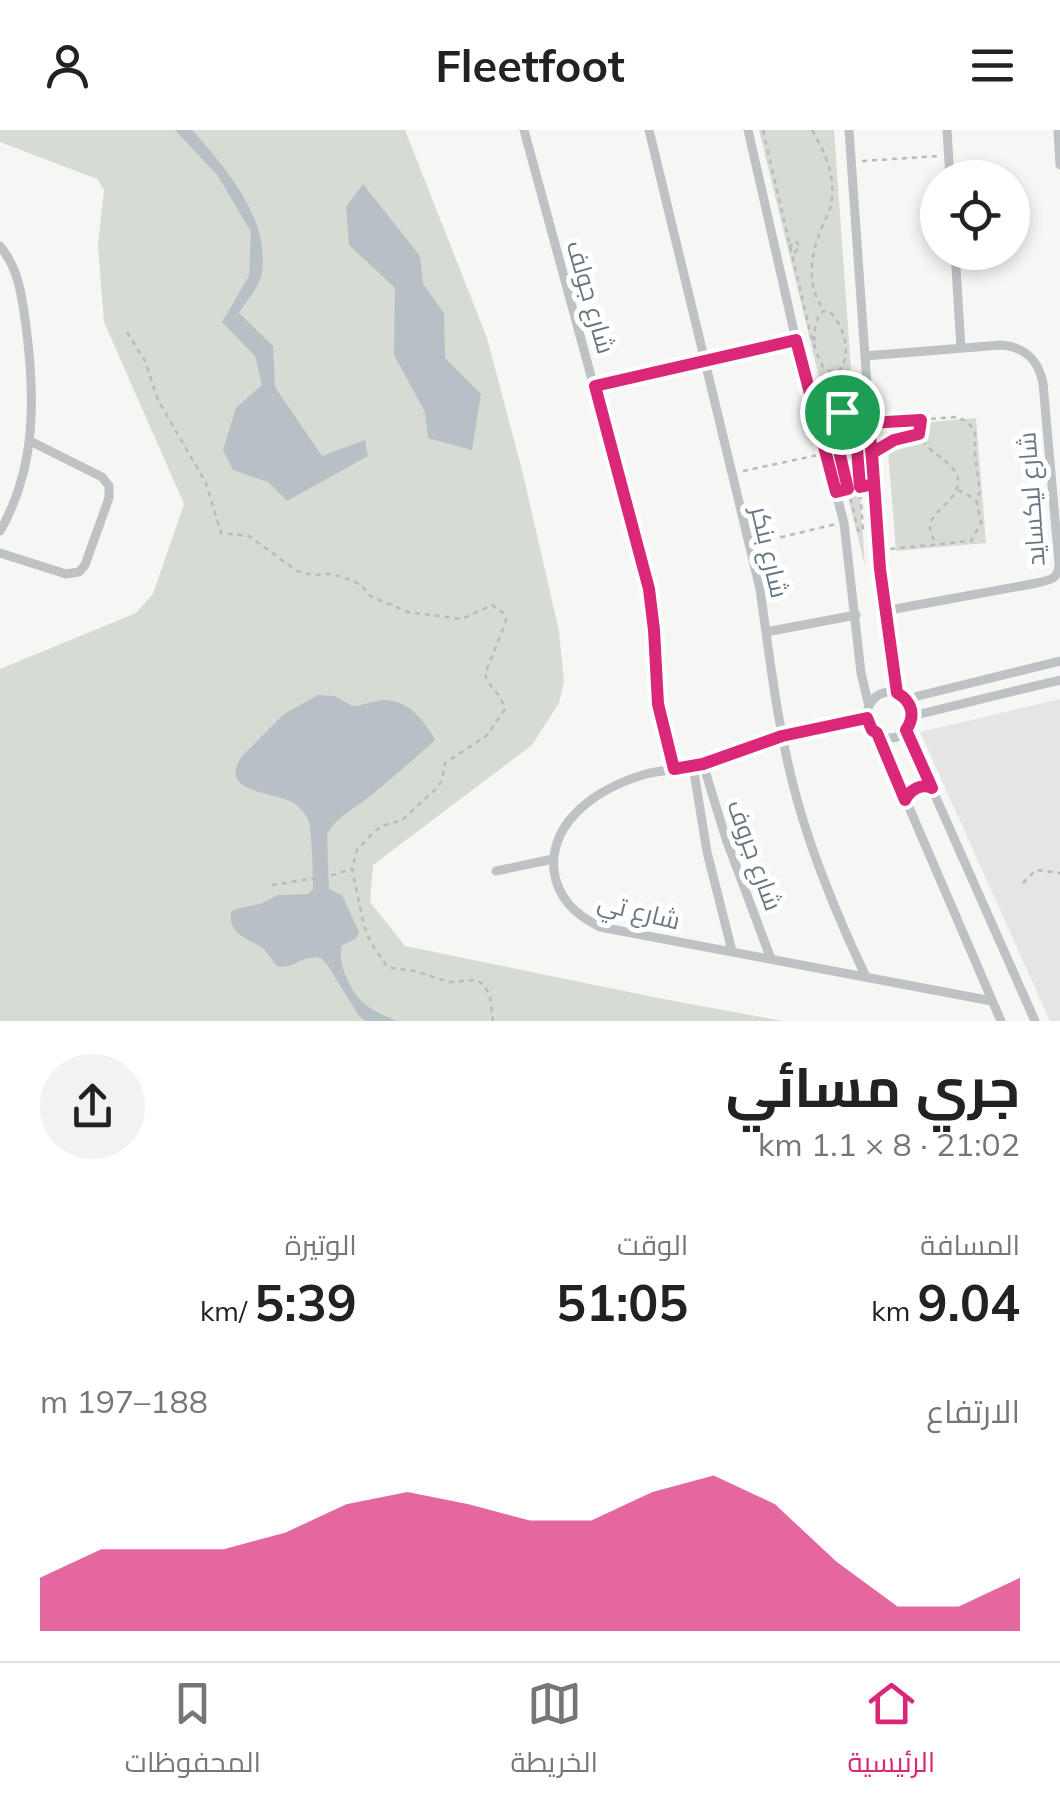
<!DOCTYPE html>
<html lang="ar">
<head>
<meta charset="utf-8">
<style>
	body { margin:0; font-family:Mulish,Cairo,sans-serif; background:#f2f2f2; color:#222; direction:rtl; height:100vh; display:flex; flex-direction:column; font-size:38px; white-space:nowrap }
	* { box-sizing:border-box; margin:0 }
	p { font-size:32px; color:#767676 }
	.icon { flex:none; width:55px; height:55px; fill:none; stroke:currentColor; stroke-width:2; stroke-linecap:round; stroke-linejoin:round }
	.map { position:relative; height:891px; overflow:hidden; direction:ltr }
	.details { display:flex; flex-direction:column; background:#fff; flex:1 }
	.details>* { flex:none }
	.fabs { position:absolute; left:920px; top:30px; display:grid; gap:20px }
	.fabs a { display:grid; place-items:center; width:110px; height:110px; border-radius:50%; background:#fff; box-shadow:0 5px 15px #0003; font-size:50px }
	.pin { position:absolute; display:grid; place-items:center; width:85px; height:85px; color:#fff; margin:-42px; border:5px solid #fff; border-radius:50%; box-shadow:0 2px 10px #0007 }
	.round { display:grid; place-items:center; flex:none; width:105px; height:105px; border-radius:52px; background:#f2f2f2 }
	.headline { display:flex; align-items:center; justify-content:space-between; height:170px; padding:0 40px }
	h1 { font-size:55px; font-weight:700; line-height:75px }
	.stats { display:grid; grid-template-columns:repeat(3,1fr); gap:15px; height:170px; padding:10px 40px }
	.stats div { display:grid; align-content:center }
	.stats b { font-size:50px; font-weight:700 }
	.stats small { font-size:28px; font-weight:400 }
	.stats p { font-size:28px }
	.chart { height:280px; padding:20px 40px }
	.chart p { display:flex; justify-content:space-between }
	.chart svg { width:100%; height:180px; margin-top:10px; fill:#db2777; opacity:.7 }
	header { display:flex; justify-content:space-between; align-items:center; height:130px; padding:0 40px; background:#fff; font-size:45px; font-weight:700 }
	.menu { display:flex; justify-content:space-around; align-items:center; height:140px; border-top:2px solid #e0e0e0; background:#fff; font-size:28px; color:#767676 }
	.menu a { display:grid; justify-items:center; gap:5px }
	.menu .selected { color:#db2777 }
	.map>svg:first-child { display:block }
	.built { fill:#e4e5e4 }
	.green { fill:#d6dbd4 }
	.water { fill:#b7c1c5 }
	.lines { fill:none; stroke-linecap:round; stroke-linejoin:round }
	.path { stroke:#b8bbbd; stroke-width:2.5; stroke-dasharray:5 5; stroke-linecap:butt }
	.street { stroke:#bec2c5; stroke-width:9 }
	.route-casing { stroke:#fff; stroke-width:20 }
	.route { stroke:#db2777; stroke-width:12 }
	.labels { text-anchor:middle; stroke-width:10; stroke-linejoin:round; paint-order:stroke }
	.street-label { font-size:25px; fill:#697781; stroke:#fff }
</style>
</head>
<body>
<header><svg class="icon" aria-label="menu" viewBox="0 0 24 24"><path d="M4 6h16M4 12h16M4 18h16"/></svg>Fleetfoot<svg class="icon" aria-label="person" viewBox="0 0 24 24"><circle cx="12" cy="8" r="4"/><path d="M4 21q1-7 8-7t8 7"/></svg></header>
<div class="map">
<svg width="1060" height="891" viewBox="0 0 1060 891">
	<rect width="100%" height="100%" fill="#f6f6f4"/>
	<path class="built" d="M1060,569V891H1050L920,602Z"/>
	<path class="green" d="M0,0H405L487,208L522,340L559,501L564,551L559,573L532,615L373,735L370,772L405,816L663,869L783,891H0V539L136,483L153,464L184,374L104,192L98,115L104,60L97,49L0,12Z
		M759,0H834L865,436Z
		M976,288L986,413L896,421L886,296Z"/>
	<path class="water" d="M175,0H192C225,37 270,89 262,142C260,156 246,171 239,183L273,216L275,257L322,326L365,310L368,326L287,371L268,352L233,340L223,320L236,278L262,255L255,226L222,192L249,146L251,102L218,46Z
		M363,54L420,126L423,154L444,183L445,228L481,264L472,320L428,308L425,282L394,225L395,158L349,115L346,77Z
		M318,565L335,566L352,576C363,576 374,570 385,570C410,571 423,590 435,609L433,612C412,631 391,649 370,666C355,679 335,687 327,705L329,759L342,765L359,802L355,809L342,815C336,832 352,865 366,875C374,882 387,886 396,891H365L359,886L328,836L321,828C300,825 294,840 277,836C272,830 268,822 261,817C246,808 228,803 231,782L236,779L260,774L278,765L308,764L313,759C313,748 312,697 308,689C304,683 298,675 292,672C271,661 217,663 242,626L284,584Z"/>
	<g class="lines">
		<path class="path" d="M763,0L811,206L817,223
			M812,0C826,24 836,47 831,75C829,83 825,90 822,97C810,126 806,154 824,181
			M862,31L939,26
			M796,111L800,117L795,122L790,116Z
			M127,202L145,231L158,270L206,353L221,403L249,406L297,441L312,445L332,444L351,450L361,455L370,466L408,482L462,489L492,475L503,483L506,491L485,544C489,559 504,565 504,581L486,606L445,633L442,650L438,657L402,690L382,696L374,702L357,720L352,739L364,796L371,813L386,835L392,838L415,841L449,852L477,850L484,855L490,866L493,891
			M814,211L815,198L819,184L824,181L830,182C846,199 853,227 836,245L842,280
			M817,224L823,237L836,245
			M842,282L851,285L855,293L863,400L861,402L858,400L833,295L835,287Z
			M920,291C911,322 962,329 958,354C955,378 914,384 937,414
			M881,292L957,287L968,292L975,302V325L980,362L976,369L981,393L971,411L890,419
			M883,317L894,310L917,304
			M743,341L818,325
			M958,360L973,368
			M761,412L836,394
			M1023,753L1036,740L1060,743
			M272,755L329,746L352,739"/>
		<path class="street" d="M524,0L649,459L654,500L658,574L673,639
			M649,0L760,459C770,530 778,603 798,673C815,733 839,790 866,847
			M748,0L796,210L844,393L861,543L869,576
			M849,0L880,439L897,563
			M947,0L950,48
			M1058,0L1060,35
			M0,116C19,139 22,167 26,196C35,266 37,337 0,401
			M955,122L961,218
			M865,226L1001,215C1025,217 1038,229 1043,253L1059,434C1059,449 1050,450 1037,453L884,481
			M595,256L796,210
			M837,362L873,354
			M0,423L66,444L79,442L85,435L109,368V356L102,347L30,311
			M766,502L856,485
			M867 585a23 23 0 1 1 46 0a23 23 0 1 1-46 0Z
			M906,569L1060,531
			M912,586L1060,550
			M867,588C840,594 812,598 785,605C758,612 732,625 706,633C686,639 665,639 646,644C601,657 549,689 554,741C558,769 576,785 600,797L992,871
			M906,600L1035,891
			M877,603L1001,891
			M703,634L726,709L771,829
			M693,636L707,722L732,821
			M905,670C910,660 921,653 931,658
			M496,741L553,729"/>
	</g>
	<g class="lines">
		<defs>
			<path id="route" d="M842,282L835,287L833,295L848,359L836,362L796,210L595,256L649,459L654,500L658,574L674,639L703,634L782,606L867,588L872,600L877,603L905,670C910,660 921,653 932,658L906,600C916,586 912,571 897,563L880,439L872,323L894,310L919,304L921,290L869,293L874,354L860,357L855,294L851,285L842,282"/>
		</defs>
		<use href="#route" class="route-casing"/>
		<use href="#route" class="route"/>
	</g>
	<g class="labels">
		<g class="street-label">
			<text transform="translate(591 167) rotate(74)" y="9">شارع جولف</text>
			<text transform="translate(1031 369) rotate(-94)" y="9">شارع ليكسايد</text>
			<text transform="translate(770 422) rotate(77)" y="9">شارع بنكر</text>
			<text transform="translate(755 725) rotate(70)" y="9">شارع جروف</text>
			<text transform="translate(639 781) rotate(14)" y="9">شارع تي</text>
		</g>
	</g>
</svg>
<div class="fabs">
<a><svg class="icon" aria-label="locate" viewBox="0 0 24 24"><circle cx="12" cy="12" r="6"/><path d="M12 2v4M12 18v4M2 12h4M18 12h4"/></svg></a>
</div>
<div class="pin" style="left:842px;top:282px;background:#1e9e55"><svg class="icon" aria-label="arrive" viewBox="0 0 24 24"><path d="M6 21V4h12l-3 4 3 4H6"/></svg></div>
</div>
<section class="details">
<div class="headline"><div><h1>جري مسائي</h1><p>21:02 · 8 × 1.1 km</p></div><a class="round"><svg class="icon" aria-label="share" viewBox="0 0 24 24"><path d="M12 15V3M7 8l5-5 5 5M5 13v7h14v-7"/></svg></a></div>
<div class="stats">
<div><p>المسافة</p><b>9.04<small> km</small></b></div>
<div><p>الوقت</p><b>51:05</b></div>
<div><p>الوتيرة</p><b>5:39<small> /km</small></b></div>
</div>
<div class="chart"><p><span>الارتفاع</span>188–197 m</p>
<svg viewBox="0 0 160 44" preserveAspectRatio="none"><path d="M0 44V31L10 24L20 24L30 24L40 20L50 13L60 10L70 13L80 17L90 17L100 10L110 6L120 13L130 27L140 38L150 38L160 31V44z"/></svg>
</div>
</section>
<nav class="menu">
<a class="selected"><svg class="icon" aria-label="home" viewBox="0 0 24 24"><path d="M3 11l9-7 9 7M6 9v11h12V9"/></svg>الرئيسية</a>
<a><svg class="icon" aria-label="map" viewBox="0 0 24 24"><path d="M3 6l6-2 6 2 6-2v14l-6 2-6-2-6 2zM9 4v14M15 6v14"/></svg>الخريطة</a>
<a><svg class="icon" aria-label="saved" viewBox="0 0 24 24"><path d="M7 4h10v16l-5-4-5 4z"/></svg>المحفوظات</a>
</nav>
</body>
</html>
